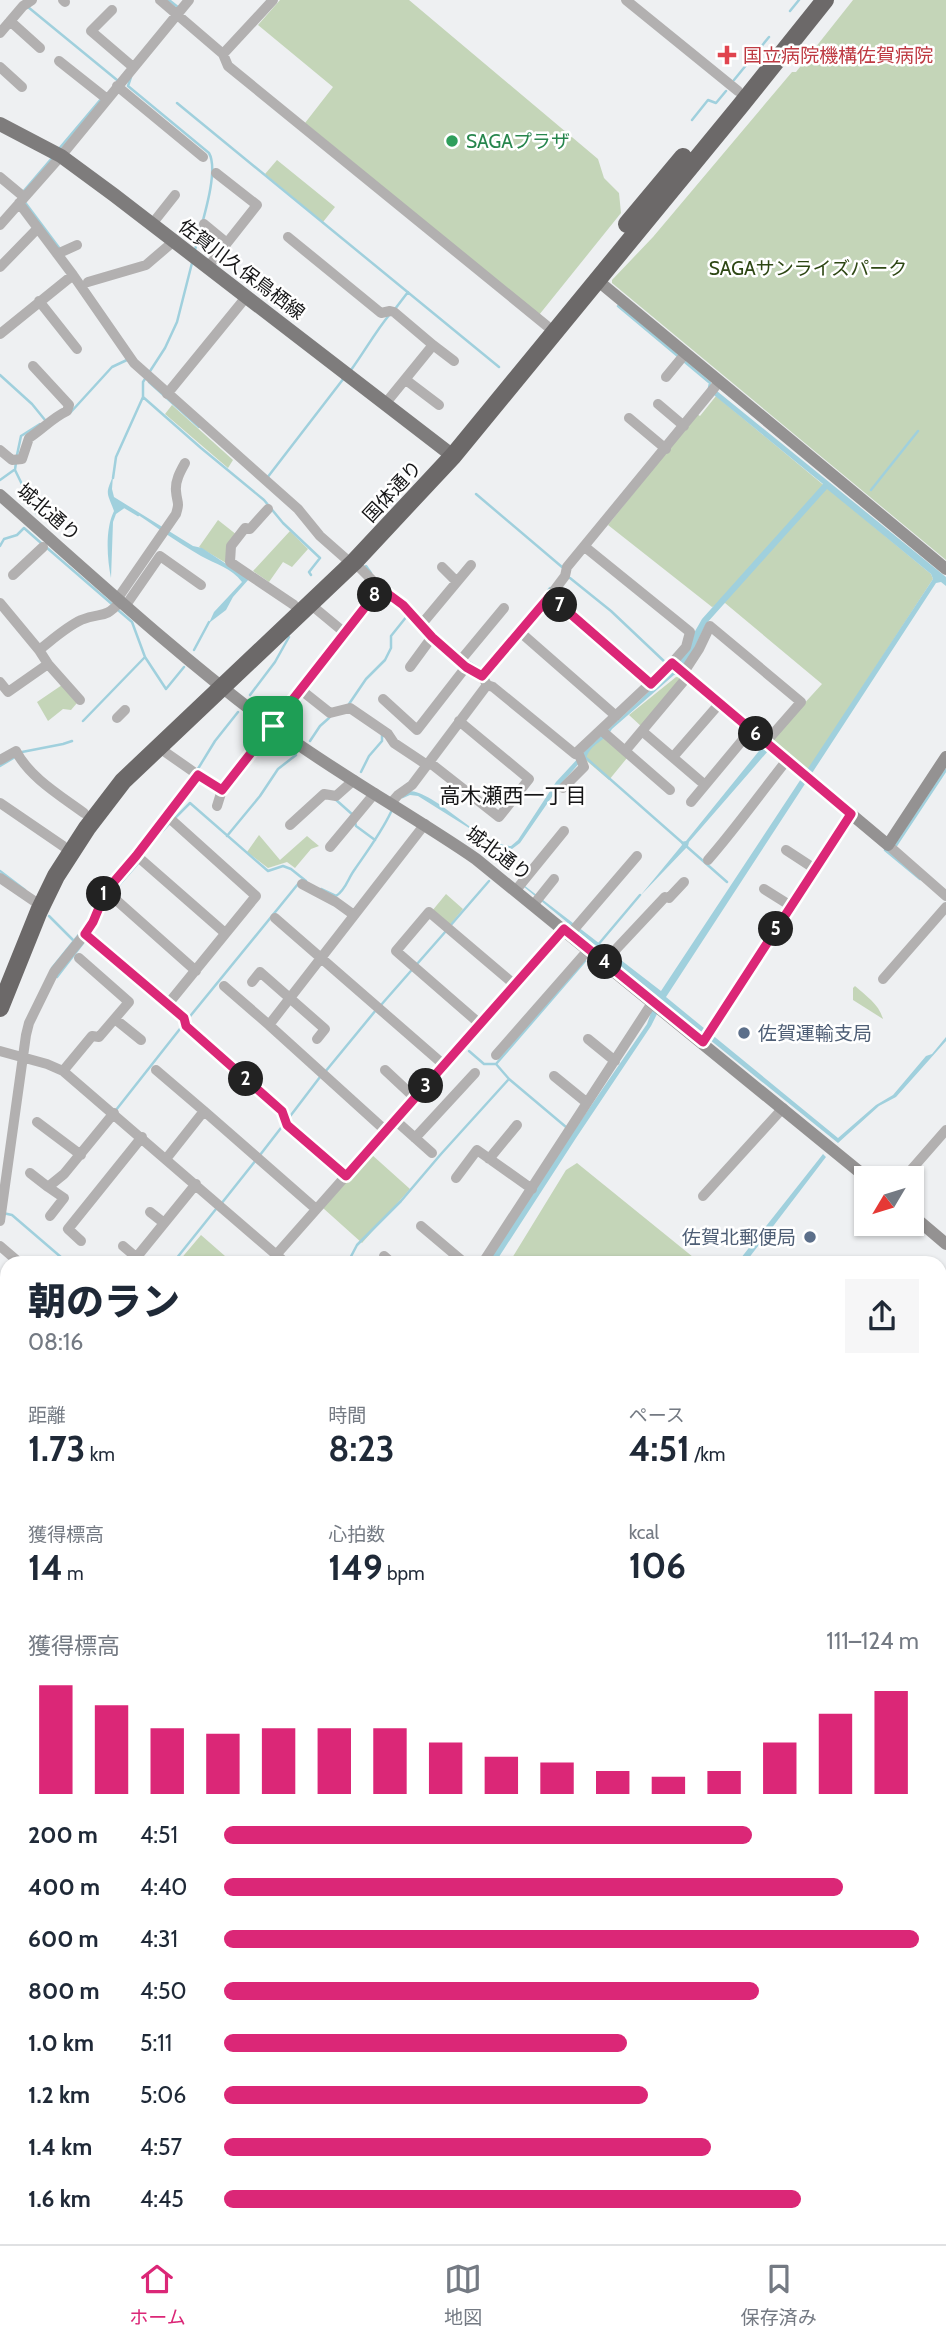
<!DOCTYPE html>
<html lang="ja">
<head>
<meta charset="utf-8">
<style>
	body { margin:0; font-family:Cabin,"Noto Sans JP",sans-serif; background:#f6f6f7; color:#1f2937; height:100vh; display:flex; flex-direction:column; font-size:26px; white-space:nowrap }
	* { box-sizing:border-box; margin:0 }
	p { font-size:23px; color:#747a83 }
	.icon { flex:none; width:38px; height:38px; fill:none; stroke:currentColor; stroke-width:2; stroke-linecap:round; stroke-linejoin:round }
	.map { position:relative; flex:1; overflow:hidden }
	.details { position:absolute; left:0px; top:1256px; width:947px; height:989px; display:flex; flex-direction:column; background:#fff; border-radius:21px 21px 0 0; box-shadow:0 2px 5px #0004 }
	.details>* { flex:none }
	.needle { width:46px; rotate:232deg }
	.controls { position:absolute; left:854px; top:1166px; display:grid; gap:14px }
	.controls a { display:grid; place-items:center; width:70px; height:70px; border-radius:0px; background:#fff; box-shadow:0 2px 5px #0004; font-size:35px }
	.pin { position:absolute; display:grid; place-items:center; width:60px; height:60px; color:#fff; margin:-30px; border-radius:14px; box-shadow:0 4px 10px #0006 }
	.km { position:absolute; width:35px; height:35px; margin:-18px; border-radius:50%; background:#222; color:#fff; font-size:19px; line-height:35px; text-align:center }
	.round { display:grid; place-items:center; flex:none; width:74px; height:74px; border-radius:0px; background:#f6f6f7 }
	.summary { display:flex; align-items:center; justify-content:space-between; height:119px; padding:0 28px }
	h1 { font-size:38px; font-weight:800; line-height:52px }
	.figures { display:grid; grid-template-columns:repeat(3,1fr); gap:10px; height:119px; padding:7px 28px }
	.figures div { display:grid; align-content:center }
	.figures b { font-size:35px; font-weight:800 }
	.figures small { font-size:19px; font-weight:400 }
	.figures p { font-size:19px }
	.chart { height:196px; padding:14px 28px }
	.chart p { display:flex; justify-content:space-between }
	.chart svg { width:100%; height:126px; margin-top:7px; stroke:#db2777; stroke-width:6 }
	ul { padding:0 28px; list-style:none; font-size:23px }
	li { display:grid; grid-template-columns:112px 84px 1fr; align-items:center; height:52px }
	li i { height:18px; border-radius:9px; background:#db2777 }
	.tab-bar { display:flex; justify-content:space-around; align-items:center; height:98px; border-top:2px solid #e0e1e3; background:#fff; font-size:19px; color:#747a83 }
	.tab-bar a { display:grid; justify-items:center; gap:4px }
	.tab-bar .selected { color:#db2777 }
	.map>svg:first-child { display:block }
	.green { fill:#c4d5b8 }
	.water { fill:#a0d0dd }
	.lines { fill:none; stroke-linecap:round; stroke-linejoin:round }
	.stream { stroke:#a0d0dd; stroke-width:2.5 }
	.street { stroke:#b2b0b0; stroke-width:10 }
	.secondary { stroke:#949292; stroke-width:12 }
	.primary { stroke:#7e7c7c; stroke-width:14 }
	.highway { stroke:#6c6969; stroke-width:18 }
	.route-casing { stroke:#fff; stroke-width:14 }
	.route { stroke:#db2777; stroke-width:9 }
	.health-dot { fill:#e0444e; stroke:#fff; stroke-width:2.5 }
	.leisure-dot { fill:#2e9e5b; stroke:#fff; stroke-width:2.5 }
	.service-dot { fill:#5c6f8a; stroke:#fff; stroke-width:2.5 }
	.labels { text-anchor:middle; stroke-width:5; stroke-linejoin:round; paint-order:stroke }
	.health-label { font-size:19px; fill:#be3a42; stroke:#fff; text-anchor:start }
	.leisure-label { font-size:19px; fill:#27864d; stroke:#fff; text-anchor:start }
	.park-label { font-size:19px; fill:#2e4714; stroke:#fff }
	.street-label { font-size:19px; fill:#161617; stroke:#fff }
	.service-label { font-size:19px; fill:#4e5e75; stroke:#fff; text-anchor:start }
	.neighbourhood-label { font-size:21px; fill:#161617; stroke:#fff }
</style>
</head>
<body>
<div class="map">
<svg width="946" height="2244" viewBox="0 0 946 2244">
	<rect width="100%" height="100%" fill="#eef0f2"/>
	<path class="green" d="M280,0H409L598,159L604,178L619,193L621,213L539,315L305,123L333,87L258,25Z
		M853,0H946V560L612,283V280L653,237L792,72H796Z
		M277,160L335,207L323,222L265,174Z
		M716,396L931,574L933,579L807,772L770,741L822,684L725,603L712,607L608,525L697,414L700,416Z
		M172,405L233,460L228,468L165,414Z
		M218,520L237,535L226,563L199,547Z
		M290,531L308,549L292,567L283,562L269,582L253,571Z
		M676,677L683,678L642,727L629,715Z
		M62,685L77,703L71,710L63,709L48,721L37,702Z
		M603,737L627,758L609,780L581,756L592,744Z
		M259,835L280,860L307,836L319,846L311,849L295,868L287,862L268,868L247,852Z
		M446,894L463,909L450,925L432,911Z
		M855,986C866,996 879,1004 883,1019L853,1000V988Z
		M371,1154L410,1189L362,1243L323,1208Z
		M577,1163L693,1257L695,1263H509L566,1170Z
		M201,1235L233,1263H182L179,1261Z
		M946,1501V1591L940,1585V1508Z"/>
	<path class="water" d="M712,387L946,577V586L941,582L936,583L666,997L838,1138L876,1105L893,1095L926,1056L932,1054L946,1037V1041L896,1097L879,1106L838,1143L663,1002L651,1026L576,1138L495,1263H487L573,1132L647,1024L657,996L524,887L525,886L661,991L933,579L931,574L827,489L706,624L681,675H674L612,729C605,742 590,743 586,759H583L560,785L520,843L512,849L505,866L504,850L418,796L410,795L401,799L408,791C435,790 480,845 511,846L518,840L556,782L582,754L672,670L689,649L694,633L702,619L823,484L709,391Z
		M113,476L112,489L114,497L193,546L202,548L249,579L233,597L226,610L209,623L214,612L242,582C232,568 215,564 201,556C175,541 151,523 126,507L116,514L113,522L111,578C107,558 105,529 114,511C107,492 105,495 113,476Z
		M763,746L768,751L689,842L688,846L640,896L682,845L681,842L686,841Z
		M823,1154L826,1157L745,1263H737Z"/>
	<g class="lines">
		<path class="stream" d="M169,0L179,8
			M28,7L117,80
			M790,11L799,0
			M131,77L128,86L209,153C220,172 200,228 195,250
			M734,80L769,37
			M177,103L499,367
			M692,120L708,100L716,103L726,91
			M58,150L101,99
			M22,193L52,158
			M24,201L60,249
			M618,306L710,383L709,388
			M395,309L408,292
			M351,370C365,351 375,332 390,314
			M0,375L32,404L45,420
			M149,382L199,427
			M143,397L201,448L264,500L283,523L320,558L309,572L311,575
			M70,413L112,367L129,359
			M17,455L21,436L40,424
			M16,462L15,470L36,513
			M113,478L116,457L143,397V382L165,348L177,322L192,263
			M267,478L344,378
			M0,480L14,470
			M871,490L918,431
			M476,494L562,567L564,566
			M123,506L138,515
			M0,546L4,539L17,535L24,528L41,543
			M46,547L113,605
			M366,566L371,573
			M570,578L611,611L667,664
			M539,602L550,588
			M118,610L132,622L145,657
			M432,630L461,655
			M194,650L209,622
			M466,660L482,670L483,669
			M250,695L275,662L289,637
			M349,704L366,679L385,660L391,648V636L407,616
			M83,721L145,657L166,689L184,667
			M310,741L320,726L329,718
			M772,741L810,772
			M760,743L781,762
			M22,752L63,744L72,741
			M585,757L727,882
			M0,766L15,757
			M786,766L811,786
			M196,772L215,741L238,712
			M361,772L369,756L382,741V734
			M335,799L353,815
			M175,818L190,803L268,871L283,866L291,869L306,881
			M355,822L356,826L375,840
			M158,836L170,823
			M227,836L260,796L278,769L296,755
			M895,847L946,770
			M885,850L920,879
			M0,871L25,890
			M321,889L336,896C346,890 348,878 355,869C368,850 381,833 391,812
			M112,893L140,861
			M99,896L102,888L109,881
			M49,916L73,940
			M450,926L489,881
			M597,946L640,895
			M52,968L85,927
			M57,977L93,930
			M381,1005L446,931
			M187,1020L298,884
			M469,1051L484,1064H496L509,1079L566,1127
			M496,1064L585,961
			M325,1072L376,1010
			M116,1110L183,1025
			M288,1119L320,1077
			M260,1155L284,1124
			M221,1204L256,1160
			M3,1213L12,1215L69,1264
			M172,1264L216,1209
			M347,1264L357,1245L401,1201L441,1154L508,1080
			M940,1402L946,1395
			M940,1448L946,1453
			M0,1488L7,1479
			M940,1638L946,1643
			M0,1692L7,1683
			M0,1733L7,1739
			M940,1854L946,1853
			M940,2064L946,2057
			M0,2161L7,2167
			M940,2198L946,2192
			M370,2238L375,2244
			M451,2238L457,2244
			M576,2238L583,2244
			M771,2238L777,2244
			M69,2244L75,2238
			M209,2244L214,2238
			M319,2244L321,2238
			M553,2244L558,2238
			M681,2244L686,2238
			M892,2244L898,2238"/>
		<path class="street" d="M63,0L65,2
			M160,0L223,54L228,66L547,326
			M626,0L738,91
			M112,10L91,31L133,67
			M10,21L40,48
			M0,33L23,6L32,0
			M223,54L273,0
			M59,61L107,99
			M0,67L22,87
			M117,86L203,157
			M0,177L24,197
			M19,203L73,275L134,363L298,509L320,536L345,558
			M152,224L175,195
			M204,224L227,243
			M0,225L61,156L189,0
			M288,237L381,313L390,311L394,312L433,345L385,404
			M57,254L77,245
			M0,267L38,228
			M208,267L257,205L216,173
			M88,282L146,265L174,241
			M39,301L77,349
			M0,334L73,275
			M433,345L454,361
			M666,377L685,354
			M406,380L439,405
			M167,394L247,296
			M658,404L684,426
			M629,418L666,449
			M0,450L12,460L22,459L29,438C43,429 52,418 67,411L69,405L33,366
			M268,509L250,529L245,528L231,546L230,562L294,605
			M354,562L380,588L403,605L432,637L466,667L482,676L550,596L565,576L567,567L719,382
			M442,567L457,582
			M13,575L43,547
			M550,596L651,684
			M118,598L176,514C180,501 177,504 176,491C175,481 180,472 185,463
			M0,603L39,650C52,640 66,627 81,620C102,611 103,621 121,601
			M310,604L345,633
			M126,605L160,556L201,585
			M421,625L471,565
			M520,632L616,716
			M460,661L504,608
			M672,663L851,814
			M48,664L80,700
			M410,667L432,637
			M684,672L699,649L710,626L801,702L766,742
			M0,682L8,692L48,664L39,650
			M487,685L493,687L575,754L672,663L686,647L690,632L585,547
			M301,690L330,713L350,708L388,734L394,743L427,765
			M383,699L417,730L466,667
			M117,718L125,710
			M601,730L670,790
			M642,731L705,785
			M158,747L198,775
			M625,751L688,676
			M673,757L720,703
			M0,760L16,751C29,777 61,796 84,813
			M429,762L499,817L529,779L459,721
			M563,788L584,767L578,752
			M691,802L751,730
			M0,803L63,846
			M391,803L398,795L412,785L487,685L485,681
			M217,806L222,790L380,588
			M166,815L256,896L168,1004
			M290,825L324,794L336,796L354,780
			M888,845L946,896
			M330,847L375,793
			M786,850L815,869
			M137,856L225,933
			M708,860C736,828 760,794 787,760
			M0,878L34,901
			M302,884L336,902L354,915
			M764,889L791,906
			M516,890L564,831
			M106,891L196,971
			M534,904L554,879
			M275,918L444,1065
			M85,934L184,1018L186,1026L282,1111L287,1125L346,1176
			M570,934L637,856
			M604,962L665,897L669,898L684,882
			M883,979L946,907
			M252,982L260,972L325,1029L317,1039
			M224,986L269,1025
			M115,1019L141,1040
			M480,1024L396,951L429,912L515,985
			M588,1039L615,1061
			M0,1051L47,1064L63,1071L287,1264
			M496,1055L589,949
			M156,1070L204,1111
			M385,1070L415,1098
			M63,1071L92,1036L99,1037L129,1002L79,958
			M554,1076L586,1102
			M395,1120L432,1153
			M37,1122L81,1155
			M386,1131L269,1025L425,824
			M415,1138L475,1073
			M166,1159L204,1111L316,1209
			M489,1159L517,1125
			M30,1173L48,1187
			M456,1178L477,1150L532,1189
			M904,1178L946,1130
			M703,1196L783,1108
			M150,1212L164,1223
			M50,1216L64,1198L48,1187L64,1174L114,1113
			M0,1221L26,1035L29,1023L54,972L85,934L93,922L106,891L137,856L198,775L222,790
			M421,1226L466,1264
			M81,1241L68,1229L142,1137
			M0,1246L21,1264
			M123,1246L136,1257
			M384,1256L393,1264
			M131,1264L196,1184
			M268,1264L564,929
			M482,1264L652,1003
			M0,1319L7,1325
			M940,1371V1372
			M0,1449L7,1440
			M0,1534L7,1540
			M0,1571L7,1562
			M0,1611L7,1617
			M0,1675L7,1676
			M940,1705L946,1711
			M940,1741L946,1738
			M0,1775L7,1781
			M0,1955L7,1946
			M0,2153L7,2158
			M81,2244L86,2238
			M247,2244L251,2238"/>
		<path class="secondary" d="M597,280L946,569
			M0,495C89,573 177,655 271,725C337,774 409,813 476,859L867,1178
			M703,1042L851,814L888,845L946,757
			M912,1215L946,1244
			M940,1329L946,1321
			M0,1377L7,1383
			M940,1918L946,1911
			M0,1929L7,1935
			M671,2244L675,2238"/>
		<path class="primary" d="M0,124L61,156L114,195L453,456"/>
		<path class="highway" d="M627,224L683,157
			M0,1008L39,911L56,876L87,828L123,781L354,562L453,456L741,105L825,0"/>
	</g>
	<g class="lines">
		<defs>
			<path id="route" d="M380,588L403,605L432,637L466,667L482,676L550,596L651,684L672,663L851,814L703,1042L564,929L346,1176L287,1125L282,1111L186,1026L184,1018L85,934L93,922L106,891L136,856L198,775L222,790Z"/>
		</defs>
		<use href="#route" class="route-casing"/>
		<use href="#route" class="route"/>
	</g>
	<path class="health-dot" d="M723.5 44.5h7v7h7v7h-7v7h-7v-7h-7v-7h7z"/>
	<circle class="leisure-dot" cx="452" cy="141" r="7"/>
	<g class="service-dot">
		<circle cx="744" cy="1033" r="7"/>
		<circle cx="810" cy="1237" r="7"/>
	</g>
	<g class="labels">
		<g class="health-label">
			<text x="743" y="62">国立病院機構佐賀病院</text>
		</g>
		<g class="leisure-label">
			<text x="466" y="148">SAGAプラザ</text>
		</g>
		<g class="park-label">
			<text x="808" y="275">SAGAサンライズパーク</text>
		</g>
		<g class="street-label">
			<text transform="translate(242 269) rotate(37)" y="7">佐賀川久保鳥栖線</text>
			<text transform="translate(392 491) rotate(-47)" y="7">国体通り</text>
			<text transform="translate(49 512) rotate(41)" y="7">城北通り</text>
			<text transform="translate(499 853) rotate(37)" y="7">城北通り</text>
		</g>
		<g class="service-label">
			<text x="758" y="1040">佐賀運輸支局</text>
			<text x="796" y="1244" text-anchor="end">佐賀北郵便局</text>
		</g>
		<g class="neighbourhood-label">
			<text x="513" y="803">高木瀬西一丁目</text>
		</g>
	</g>
</svg>
<div class="controls">
<a><svg class="needle" viewBox="-14 -14 28 28"><path d="M0-13l5 13h-10z" fill="#e53935"/><path d="M0 13l5-13h-10z" fill="#747a83"/></svg></a>
</div>
<div class="pin" style="left:273px;top:726px;background:#1e9e55"><svg class="icon" aria-label="arrive" viewBox="0 0 24 24"><path d="M6 21V4h12l-3 4 3 4H6"/></svg></div>
<b class="km" style="left:104px;top:894px">1</b>
<b class="km" style="left:246px;top:1079px">2</b>
<b class="km" style="left:426px;top:1086px">3</b>
<b class="km" style="left:605px;top:962px">4</b>
<b class="km" style="left:776px;top:929px">5</b>
<b class="km" style="left:756px;top:734px">6</b>
<b class="km" style="left:560px;top:605px">7</b>
<b class="km" style="left:375px;top:595px">8</b>
<section class="details">
<div class="summary"><div><h1>朝のラン</h1><p>08:16</p></div><a class="round"><svg class="icon" aria-label="share" viewBox="0 0 24 24"><path d="M12 15V3M7 8l5-5 5 5M5 13v7h14v-7"/></svg></a></div>
<div class="figures">
<div><p>距離</p><b>1.73<small> km</small></b></div>
<div><p>時間</p><b>8:23</b></div>
<div><p>ペース</p><b>4:51<small> /km</small></b></div>
</div>
<div class="figures">
<div><p>獲得標高</p><b>14<small> m</small></b></div>
<div><p>心拍数</p><b>149<small> bpm</small></b></div>
<div><p>kcal</p><b>106</b></div>
</div>
<div class="chart"><p><span>獲得標高</span>111–124 m</p>
<svg viewBox="0 0 160 44" preserveAspectRatio="none"><path d="M5 44V6M15 44V13M25 44V21M35 44V23M45 44V21M55 44V21M65 44V21M75 44V26M85 44V31M95 44V33M105 44V36M115 44V38M125 44V36M135 44V26M145 44V16M155 44V8"/></svg>
</div>
<ul>
<li><b>200 m</b>4:51<i style="width:76%"></i></li>
<li><b>400 m</b>4:40<i style="width:89%"></i></li>
<li><b>600 m</b>4:31<i style="width:100%"></i></li>
<li><b>800 m</b>4:50<i style="width:77%"></i></li>
<li><b>1.0 km</b>5:11<i style="width:58%"></i></li>
<li><b>1.2 km</b>5:06<i style="width:61%"></i></li>
<li><b>1.4 km</b>4:57<i style="width:70%"></i></li>
<li><b>1.6 km</b>4:45<i style="width:83%"></i></li>
</ul>
</section>
</div>
<nav class="tab-bar">
<a class="selected"><svg class="icon" aria-label="home" viewBox="0 0 24 24"><path d="M3 11l9-7 9 7M6 9v11h12V9"/></svg>ホーム</a>
<a><svg class="icon" aria-label="map" viewBox="0 0 24 24"><path d="M3 6l6-2 6 2 6-2v14l-6 2-6-2-6 2zM9 4v14M15 6v14"/></svg>地図</a>
<a><svg class="icon" aria-label="saved" viewBox="0 0 24 24"><path d="M7 4h10v16l-5-4-5 4z"/></svg>保存済み</a>
</nav>
</body>
</html>
